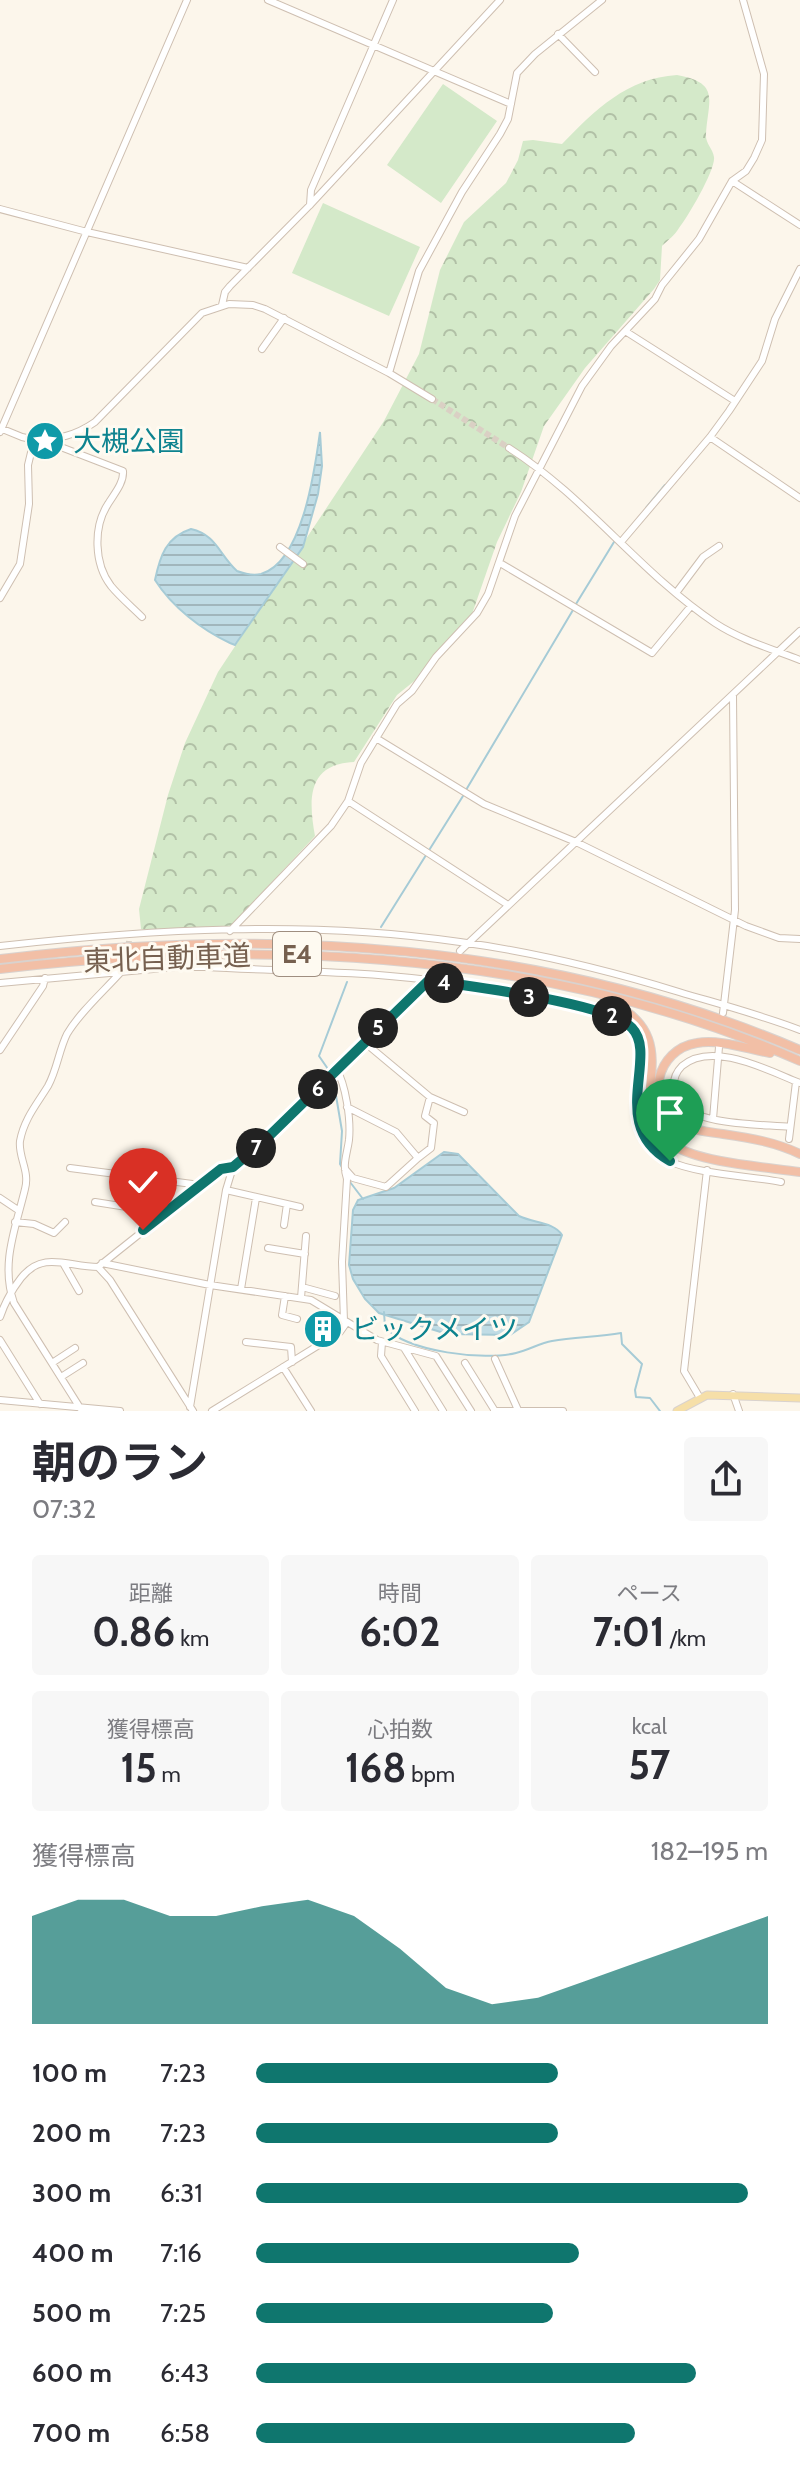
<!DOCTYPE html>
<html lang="ja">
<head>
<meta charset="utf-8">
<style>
	body { margin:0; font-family:Cabin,"Noto Sans JP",sans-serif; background:#f7f7f7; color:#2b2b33; height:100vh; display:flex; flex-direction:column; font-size:30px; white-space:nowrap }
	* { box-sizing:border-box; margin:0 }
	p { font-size:26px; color:#7c7c81 }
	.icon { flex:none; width:44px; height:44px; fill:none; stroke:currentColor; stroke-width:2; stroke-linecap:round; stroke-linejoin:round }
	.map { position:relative; height:1411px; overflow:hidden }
	.sheet { display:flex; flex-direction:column; background:#fff; flex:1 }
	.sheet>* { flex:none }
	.pin { position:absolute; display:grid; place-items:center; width:68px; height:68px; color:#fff; margin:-82px -34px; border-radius:50% 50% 50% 0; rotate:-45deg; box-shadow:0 0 8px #0007 }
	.pin .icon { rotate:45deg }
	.km { position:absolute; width:40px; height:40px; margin:-20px; border-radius:50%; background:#222; color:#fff; font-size:22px; line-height:40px; text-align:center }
	.round { display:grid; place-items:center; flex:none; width:84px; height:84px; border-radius:8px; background:#f7f7f7 }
	.head { display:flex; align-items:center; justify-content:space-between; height:136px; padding:0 32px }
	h1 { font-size:44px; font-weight:700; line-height:60px }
	.stats { display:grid; grid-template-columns:repeat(3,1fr); gap:12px; height:136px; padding:8px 32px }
	.stats div { display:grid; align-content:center; border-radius:8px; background:#f7f7f7; text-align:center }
	.stats b { font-size:40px; font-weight:700 }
	.stats small { font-size:22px; font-weight:400 }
	.stats p { font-size:22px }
	.chart { height:224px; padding:16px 32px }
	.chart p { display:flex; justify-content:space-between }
	.chart svg { width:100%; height:144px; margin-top:8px; fill:#0f766e; opacity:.7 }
	ul { padding:0 32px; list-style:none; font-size:26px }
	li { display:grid; grid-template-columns:128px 96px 1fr; align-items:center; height:60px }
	li i { height:20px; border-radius:10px; background:#0f766e }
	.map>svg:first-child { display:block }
	.green { fill:#d4e9c9 }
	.forest { fill:url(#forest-crowns) }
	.water { fill:url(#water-rules); stroke:#a6cbd6; stroke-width:2 }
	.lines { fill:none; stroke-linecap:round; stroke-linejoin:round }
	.stream { stroke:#a6cbd6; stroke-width:2 }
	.minor-tunnel { stroke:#dad0c4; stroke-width:6; stroke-dasharray:6 3; stroke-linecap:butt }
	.minor-casing { stroke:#cebfb1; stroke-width:8 }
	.major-casing { stroke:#d9d2ce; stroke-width:9 }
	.highway-casing { stroke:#d9d2ce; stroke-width:10 }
	.minor { stroke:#fff; stroke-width:6 }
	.major { stroke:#f6dfa8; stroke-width:7 }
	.highway { stroke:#f2bfa6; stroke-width:8 }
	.route-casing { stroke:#fff; stroke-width:16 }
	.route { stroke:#0f766e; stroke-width:10 }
	.labels { text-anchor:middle; stroke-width:6; stroke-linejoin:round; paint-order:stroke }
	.shield { fill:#fefaf1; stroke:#9f8e80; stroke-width:2 }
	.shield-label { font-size:26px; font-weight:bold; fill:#76604f }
	.culture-label { font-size:28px; fill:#0d838f; stroke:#fefaf1; text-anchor:start }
	.street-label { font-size:28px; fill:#76604f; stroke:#fefaf1 }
</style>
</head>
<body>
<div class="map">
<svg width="800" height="1411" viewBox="0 0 800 1411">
	<defs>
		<pattern id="forest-crowns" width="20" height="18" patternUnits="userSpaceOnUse" patternTransform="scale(2)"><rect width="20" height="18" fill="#d4e9c9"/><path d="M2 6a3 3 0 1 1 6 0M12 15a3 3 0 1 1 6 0" fill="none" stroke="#b1c0a6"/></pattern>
		<pattern id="water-rules" width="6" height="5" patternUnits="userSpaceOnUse" patternTransform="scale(2)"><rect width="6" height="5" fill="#c0dce5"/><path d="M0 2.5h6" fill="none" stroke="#a1b6bc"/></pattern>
	</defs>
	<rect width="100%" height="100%" fill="#fcf6eb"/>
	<path class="green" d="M443,84L497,121L441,203L387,165Z
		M323,203L420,247L389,316L292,273Z"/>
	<path class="forest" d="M677,75C721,83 708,100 706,134C705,143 713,149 714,157C716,169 688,217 679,228C675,235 668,240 662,246L660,280L654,289L585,368L544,426L521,492L497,542L472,614L418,678L397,695L354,762C308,764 308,798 315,836L231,926L163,931L141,929L139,909L168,795L185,743L218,672L384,421L419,354L440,270L464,222L506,183L518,160L523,141L533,140L562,144C595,110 627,78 677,75Z"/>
	<path class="water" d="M320,432L322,466L318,494L303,547L237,642L235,645L230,643C202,630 172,607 155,580C160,556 166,537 191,529C217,535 219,555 237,571C245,574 253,576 261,574C303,562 315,468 320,432Z
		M444,1152L458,1154L519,1216C533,1223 554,1222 562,1235L529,1322L510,1335L447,1334L379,1313L365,1299L353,1279L349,1265L353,1210L358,1200L394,1188Z"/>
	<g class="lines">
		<path class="stream" d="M646,508L665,485
			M576,604L614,542
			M466,790L573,610
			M381,927L463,796
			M330,1072L319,1056L347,982
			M333,1078L342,1131L340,1164L343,1169
			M350,1182L363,1199
			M384,1312L385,1327C407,1352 485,1361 516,1353C529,1350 540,1343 552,1341C574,1337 598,1337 621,1333L622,1344L642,1364L635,1390L636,1397L650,1398L660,1411"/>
		<path class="minor-tunnel" d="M432,399L509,448
			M127,965L129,941"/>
		<defs>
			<path id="minor" d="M268,0L511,104
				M558,34L595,72
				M732,181L800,225
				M310,205L311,190L393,0
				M0,209L87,232L248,268
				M222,305L225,292L230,286L310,205L500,0
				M625,331L735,401
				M262,349L284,318
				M389,373L419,271L462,192L500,134L508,119L517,73L535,54L602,0
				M0,428L22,437L53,444L123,471C124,483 114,494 108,504C93,527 94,564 111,586C120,597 132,607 142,617
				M0,432L187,0
				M710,437L800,498
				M509,448C586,497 640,573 715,623C741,640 772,649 800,660
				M621,542L710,437L729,411L762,361L775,319L800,269
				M280,547L303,564
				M500,563L652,653L691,606
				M676,593L703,557L719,546
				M0,598L20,564L29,504L28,465L34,440C58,439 75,436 95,422L202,313L229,304L253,305L265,309L389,373L432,399
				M376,738L484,804L576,842L746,926L779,938L800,939
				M348,801L508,905
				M230,931L331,826L348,801L361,763L397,704L412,691L436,657L477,613L488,594L515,516L582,386L611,346L655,299L662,285L699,239L732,181L746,171L754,158L762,140L764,74L743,0
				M0,946C152,929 308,920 460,942C534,952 607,970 679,992C719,1004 761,1015 800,1030
				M460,951L800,631
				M0,983L175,967H205C280,971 355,971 429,980C461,984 493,991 525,996C556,1001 596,1004 624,1021C666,1047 607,1129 669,1161C696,1174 750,1176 781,1182
				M723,1013L735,910L733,696
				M364,1042L430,1097L464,1112
				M0,1050L43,986L45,978
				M336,1068C346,1085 351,1120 349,1140C347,1155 342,1164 347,1179L342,1262L344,1321
				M713,1119L719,1047
				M790,1127C761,1124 694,1126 676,1100C672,1088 672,1076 682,1066C712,1040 769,1071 800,1083
				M789,1139L796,1082
				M418,1158L431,1148L434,1123L425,1116L430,1097
				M70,1168L200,1185
				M345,1169L353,1178L386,1187L418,1158L396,1132L347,1107
				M226,1190L300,1207
				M0,1198L18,1210
				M95,1202L165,1213
				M15,1222L34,1224L54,1233L65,1222
				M284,1225L287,1204
				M268,1248L305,1254
				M63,1263L79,1291
				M102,1263L210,1285L311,1300L377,1340L436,1356L471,1411
				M98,1267L110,1280L193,1411
				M302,1287L335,1296
				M241,1289L256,1198
				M285,1296L282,1315L297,1319
				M301,1298L306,1236
				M0,1317C5,1302 11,1291 21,1278C43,1250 68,1267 98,1267L221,1169L233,1167C305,1107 365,1035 436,974
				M0,1340L40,1404
				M246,1342L291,1347L292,1362
				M382,1342L381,1356L415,1411
				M404,1348L443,1411
				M495,1359L518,1410
				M52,1363L75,1348
				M465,1363L495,1411
				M283,1367L311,1411
				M61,1377L83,1363
				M733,1394L739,1411
				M700,1398L684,1371L707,1170
				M0,1400L120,1411
				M190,1407L226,1190L233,1167
				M82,1411L14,1303C0,1264 16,1227 25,1189C30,1171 18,1157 20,1141C24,1119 37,1104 48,1086C57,1070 59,1050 67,1034C80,1012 103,992 120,973
				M212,1411L340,1332L347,1322
				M494,1411H563"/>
			<path id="major" d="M677,1411L707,1395L800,1398"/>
			<path id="highway" d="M0,959C269,926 548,942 800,1050
				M0,969C269,938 549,950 800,1061
				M607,1000C696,1041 614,1109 673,1145C700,1163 766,1167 800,1172
				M770,1053C747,1049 720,1039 697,1043C656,1049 643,1104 681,1124C694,1131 709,1132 723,1134C750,1138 775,1142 800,1154"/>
		</defs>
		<use href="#minor" class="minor-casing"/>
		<use href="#major" class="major-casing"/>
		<use href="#highway" class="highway-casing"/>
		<use href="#minor" class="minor"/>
		<use href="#major" class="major"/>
		<use href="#highway" class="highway"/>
	</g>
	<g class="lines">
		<defs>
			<path id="route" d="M143,1230L221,1169L233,1167L266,1139L429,980C470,987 607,1002 632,1028C659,1056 607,1126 670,1161"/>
		</defs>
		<use href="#route" class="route-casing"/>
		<use href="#route" class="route"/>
	</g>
	<defs>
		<symbol id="sight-disc" viewBox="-11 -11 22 22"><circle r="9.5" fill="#0f9aa8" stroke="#fefaf1"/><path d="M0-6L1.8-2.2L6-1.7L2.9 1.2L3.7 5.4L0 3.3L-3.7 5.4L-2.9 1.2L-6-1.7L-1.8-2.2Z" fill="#fff"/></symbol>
		<symbol id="building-disc" viewBox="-11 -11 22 22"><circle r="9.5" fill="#0f9aa8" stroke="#fefaf1"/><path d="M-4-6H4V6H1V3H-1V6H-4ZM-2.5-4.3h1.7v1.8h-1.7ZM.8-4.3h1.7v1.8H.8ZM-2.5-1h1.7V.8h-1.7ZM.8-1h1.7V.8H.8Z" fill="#fff"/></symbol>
	</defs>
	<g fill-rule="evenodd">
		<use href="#sight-disc" x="23" y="419" width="44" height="44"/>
		<use href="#building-disc" x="301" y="1307" width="44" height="44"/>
	</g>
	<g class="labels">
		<rect class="shield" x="273" y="932" width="48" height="44" rx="6"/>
		<g class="shield-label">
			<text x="297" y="963">E4</text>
		</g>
		<g class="culture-label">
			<text x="73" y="451">大槻公園</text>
			<text x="351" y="1339">ビックメイツ</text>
		</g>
		<g class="street-label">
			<text transform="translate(167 958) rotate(-2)" y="10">東北自動車道</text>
		</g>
	</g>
</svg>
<div class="pin" style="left:670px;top:1161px;background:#1e9e55"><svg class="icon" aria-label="arrive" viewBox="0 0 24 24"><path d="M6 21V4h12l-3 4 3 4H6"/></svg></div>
<div class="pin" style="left:143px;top:1230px;background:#d93025"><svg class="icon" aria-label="check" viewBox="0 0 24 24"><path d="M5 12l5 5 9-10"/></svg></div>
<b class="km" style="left:612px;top:1016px">2</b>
<b class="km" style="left:529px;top:997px">3</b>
<b class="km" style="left:444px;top:983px">4</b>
<b class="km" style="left:378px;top:1028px">5</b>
<b class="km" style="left:318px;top:1089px">6</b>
<b class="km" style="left:256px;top:1148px">7</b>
</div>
<section class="sheet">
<div class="head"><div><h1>朝のラン</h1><p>07:32</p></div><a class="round"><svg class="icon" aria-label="share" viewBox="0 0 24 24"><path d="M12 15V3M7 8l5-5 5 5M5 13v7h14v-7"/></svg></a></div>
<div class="stats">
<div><p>距離</p><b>0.86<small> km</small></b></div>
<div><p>時間</p><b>6:02</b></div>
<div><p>ペース</p><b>7:01<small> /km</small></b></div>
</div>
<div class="stats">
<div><p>獲得標高</p><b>15<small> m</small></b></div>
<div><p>心拍数</p><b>168<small> bpm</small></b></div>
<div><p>kcal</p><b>57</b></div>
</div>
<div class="chart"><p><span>獲得標高</span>182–195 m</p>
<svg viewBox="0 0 160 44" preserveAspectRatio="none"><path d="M0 44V11L10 6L20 6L30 11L40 11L50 8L60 6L70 11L80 21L90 33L100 38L110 36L120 31L130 26L140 21L150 16L160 11V44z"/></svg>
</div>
<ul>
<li><b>100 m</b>7:23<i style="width:59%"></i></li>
<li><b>200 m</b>7:23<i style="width:59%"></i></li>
<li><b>300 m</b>6:31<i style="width:96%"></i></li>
<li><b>400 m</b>7:16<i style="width:63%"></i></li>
<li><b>500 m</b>7:25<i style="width:58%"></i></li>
<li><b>600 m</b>6:43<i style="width:86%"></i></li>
<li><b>700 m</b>6:58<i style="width:74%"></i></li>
</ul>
</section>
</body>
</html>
